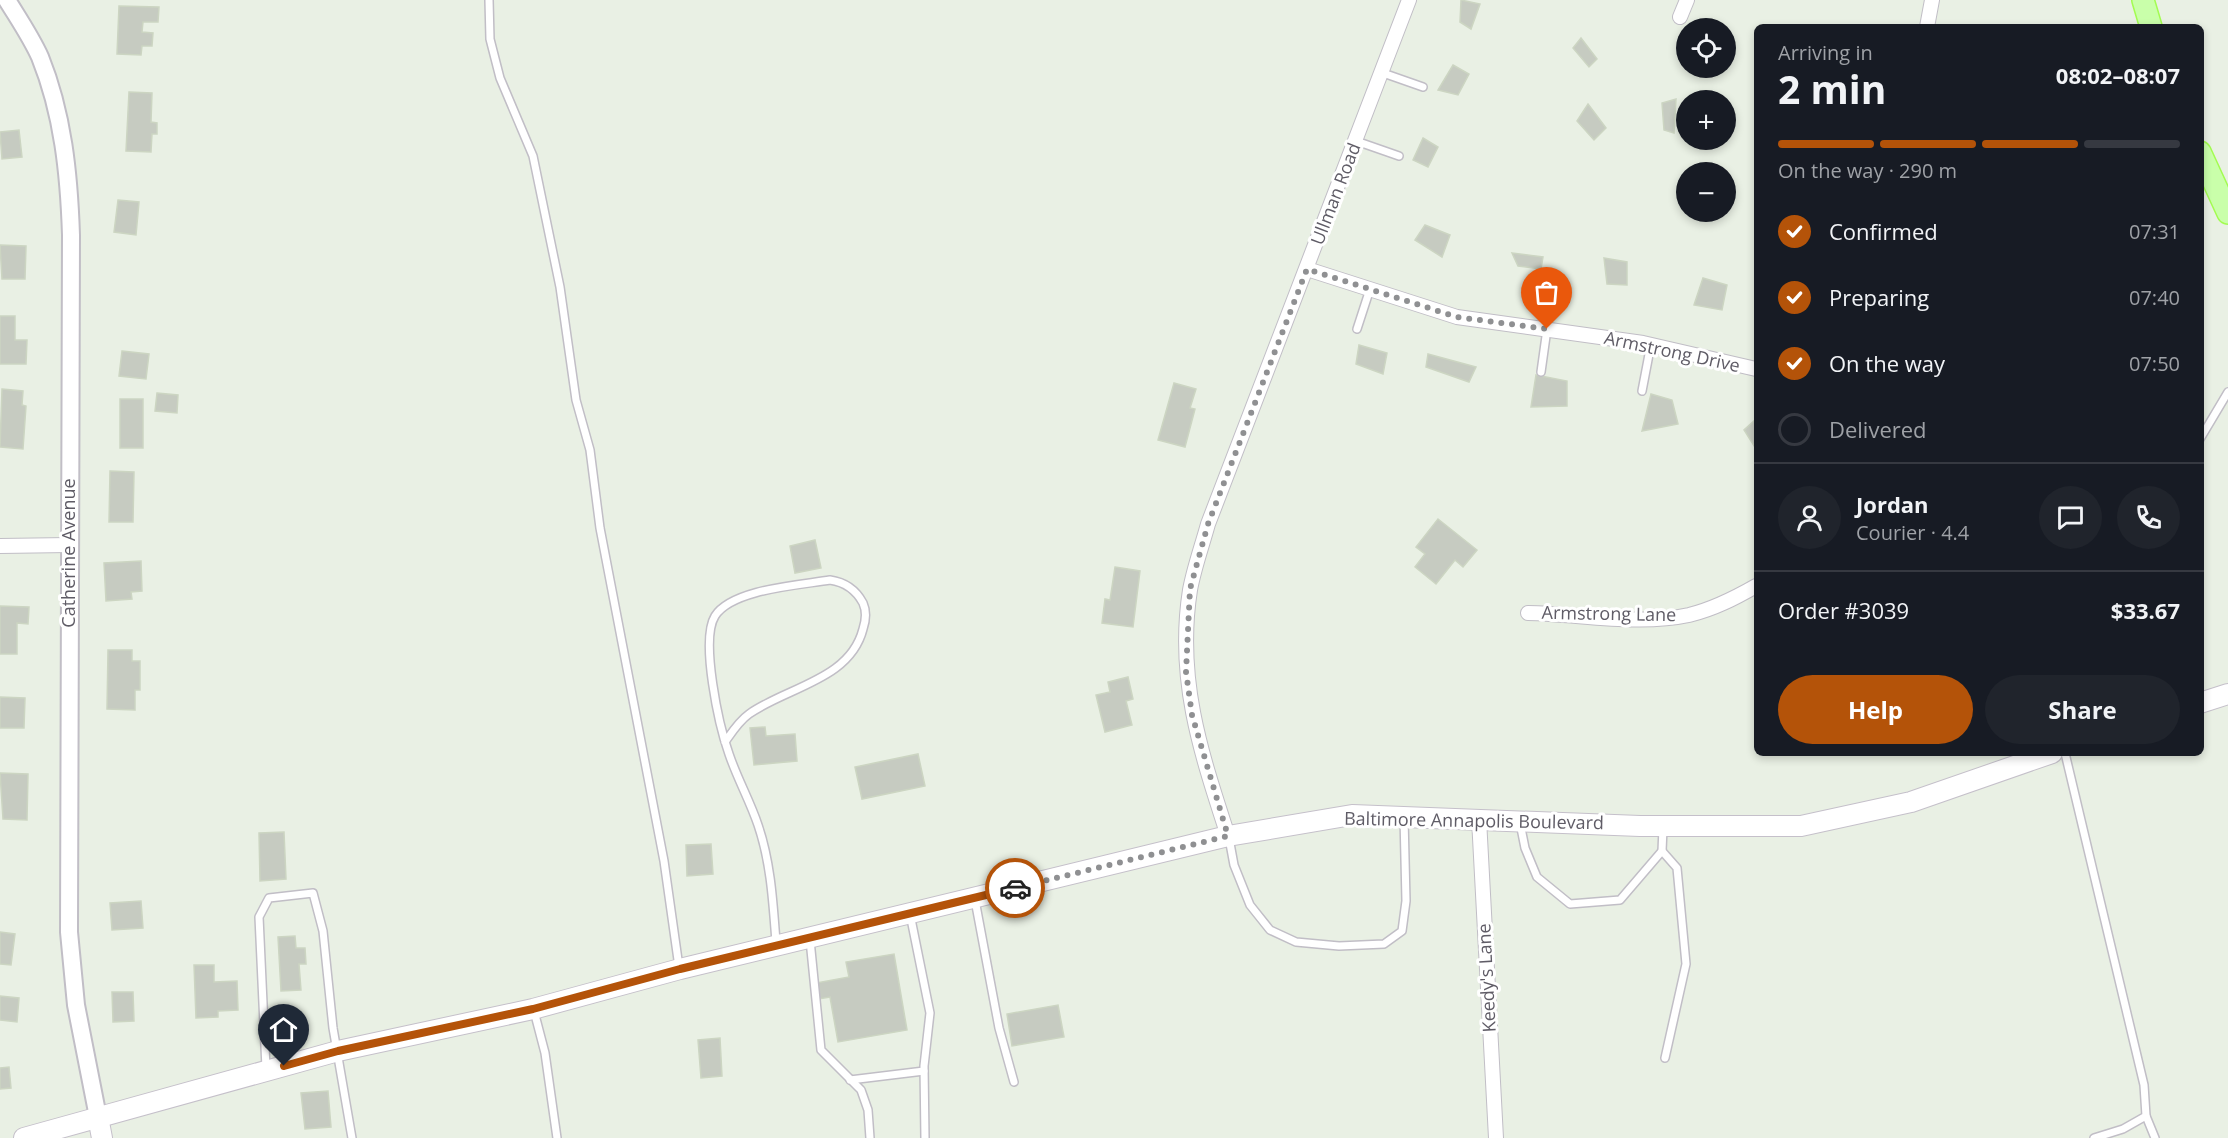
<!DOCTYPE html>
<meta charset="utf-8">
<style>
body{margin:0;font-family:"Open Sans",sans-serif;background:#20242c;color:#f1f3f6;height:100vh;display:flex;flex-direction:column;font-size:22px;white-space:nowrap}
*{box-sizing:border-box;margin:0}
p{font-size:20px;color:#9ea1a6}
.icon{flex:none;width:33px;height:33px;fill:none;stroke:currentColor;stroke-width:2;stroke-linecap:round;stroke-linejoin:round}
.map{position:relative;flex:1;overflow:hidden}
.sheet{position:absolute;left:1754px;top:24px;width:450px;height:732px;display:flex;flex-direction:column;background:#171b24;border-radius:9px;box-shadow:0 3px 9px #0003}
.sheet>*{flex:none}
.buttons{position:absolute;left:1676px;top:18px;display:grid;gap:12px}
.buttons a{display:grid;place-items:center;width:60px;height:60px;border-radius:50%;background:#171b24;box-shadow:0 3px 9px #0003;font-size:30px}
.pin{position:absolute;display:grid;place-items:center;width:51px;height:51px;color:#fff;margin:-62px -26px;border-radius:50% 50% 50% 0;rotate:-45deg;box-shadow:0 0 6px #0007}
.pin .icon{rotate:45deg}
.courier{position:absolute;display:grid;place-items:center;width:60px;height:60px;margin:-30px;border:4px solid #b45309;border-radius:50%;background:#fff;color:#222;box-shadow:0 2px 8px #0007}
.headline em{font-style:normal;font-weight:700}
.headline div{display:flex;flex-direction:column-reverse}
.headline{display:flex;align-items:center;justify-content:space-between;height:102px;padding:0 24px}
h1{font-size:39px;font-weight:700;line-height:45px}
.bar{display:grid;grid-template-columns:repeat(4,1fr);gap:9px 6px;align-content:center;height:72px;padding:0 24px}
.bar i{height:8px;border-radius:4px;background:#363941}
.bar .on{background:#b45309}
.bar p{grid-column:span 4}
.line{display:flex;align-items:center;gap:15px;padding:0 24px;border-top:2px solid #363941}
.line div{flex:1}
.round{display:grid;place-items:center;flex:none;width:63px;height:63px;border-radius:32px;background:#20242c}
ol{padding:0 24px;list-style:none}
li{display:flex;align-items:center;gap:18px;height:66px}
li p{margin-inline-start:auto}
li .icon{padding:6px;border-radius:50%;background:#b45309;color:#fff;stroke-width:4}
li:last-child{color:#9ea1a6}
li i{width:33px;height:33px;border:3px solid #363941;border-radius:50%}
.cta{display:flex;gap:12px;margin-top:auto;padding:12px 24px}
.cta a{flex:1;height:69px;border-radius:36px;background:#b45309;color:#fff;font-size:24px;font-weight:700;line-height:69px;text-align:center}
.cta a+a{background:#20242c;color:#f1f3f6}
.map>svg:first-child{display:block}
</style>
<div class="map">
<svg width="2228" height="1138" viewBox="0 0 2228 1138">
<rect width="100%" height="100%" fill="#e9f0e4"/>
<g fill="#c6cbc1" stroke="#ccd5c2" stroke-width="1.5">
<polygon points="1461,0 1480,4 1471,29 1460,22"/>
<polygon points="119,6 159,7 158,22 143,22 142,32 153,33 152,46 142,46 141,55 117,54"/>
<polygon points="1581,38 1597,59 1589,67 1573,48"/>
<polygon points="1453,65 1469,74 1458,95 1438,90"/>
<polygon points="129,92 152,93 151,122 157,123 157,134 152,134 151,152 126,151"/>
<polygon points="1676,99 1674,133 1664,130 1662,103"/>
<polygon points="1588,104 1606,128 1594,140 1577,121"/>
<polygon points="19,130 22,157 2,159 0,132"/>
<polygon points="1423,138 1438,147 1428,167 1413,160"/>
<polygon points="118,200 139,202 136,235 114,232"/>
<polygon points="1425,225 1450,235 1442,257 1415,240"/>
<polygon points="0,245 26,246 25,279 2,279"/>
<polygon points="1512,253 1543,257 1541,269 1518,266"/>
<polygon points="1604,258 1627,262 1627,285 1607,284"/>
<polygon points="1703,278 1727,285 1722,310 1694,305"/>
<polygon points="0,316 15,316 15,340 27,340 26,364 0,364"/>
<polygon points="1359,345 1387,353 1383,374 1356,364"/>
<polygon points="122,351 149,354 146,379 119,376"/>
<polygon points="1428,354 1476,367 1469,382 1426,367"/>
<polygon points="1536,375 1567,381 1567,406 1531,407"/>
<polygon points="1174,383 1196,389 1190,408 1195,409 1185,447 1158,440"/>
<polygon points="2,389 23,391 22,405 26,406 23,449 0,447"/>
<polygon points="157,393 178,395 177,413 155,411"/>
<polygon points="1651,394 1672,400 1678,424 1642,431"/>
<rect x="120" y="399" width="23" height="49"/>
<polygon points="1754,421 1756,424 1756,449 1744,430"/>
<polygon points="110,471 134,472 133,522 109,522"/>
<polygon points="1438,519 1477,550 1463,567 1455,560 1436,584 1415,567 1425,554 1416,547"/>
<polygon points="815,540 821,568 795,573 790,546"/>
<polygon points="141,561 142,591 131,592 132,599 106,601 104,563"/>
<polygon points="1115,567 1140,571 1133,627 1102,623 1105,599 1110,600"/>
<polygon points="0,606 29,607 28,624 17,623 17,654 0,654"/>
<polygon points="108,650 132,650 132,661 140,661 140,690 135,690 135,710 107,709"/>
<polygon points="1128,677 1133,699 1126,701 1132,725 1105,732 1096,695 1110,692 1108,682"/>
<polygon points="0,697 25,698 24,728 0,728"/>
<polygon points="765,727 766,736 795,734 797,761 754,765 750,728"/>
<polygon points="918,754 925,786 862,799 855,767"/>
<polygon points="0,773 28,774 27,820 3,819"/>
<polygon points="284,832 286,879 260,881 259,833"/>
<polygon points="711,844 713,874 687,876 686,845"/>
<polygon points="141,901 143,928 112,930 110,903"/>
<polygon points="0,932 15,934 11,965 0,964"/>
<polygon points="295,936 296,948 305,948 306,964 299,964 301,990 281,991 278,937"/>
<polygon points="894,954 907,1030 838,1042 830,997 819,999 816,983 849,977 846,962"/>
<polygon points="194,965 214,965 214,982 237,981 238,1010 218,1011 218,1017 196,1018"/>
<polygon points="112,992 133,992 134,1021 113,1022"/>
<polygon points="0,996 19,998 17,1022 0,1020"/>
<polygon points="1058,1005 1064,1037 1012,1046 1007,1014"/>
<polygon points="720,1038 722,1076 701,1078 698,1040"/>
<polygon points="9,1067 11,1088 0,1089 0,1068"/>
<polygon points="328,1091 331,1127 305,1129 301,1093"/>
</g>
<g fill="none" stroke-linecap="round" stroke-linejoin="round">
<g stroke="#c1bec6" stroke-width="10">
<g id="service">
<polyline points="489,0 490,39 500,78 533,156 560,287 576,400 590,450 600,528 664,861 679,967"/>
<polyline points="1383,73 1423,87"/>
<polyline points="1356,141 1399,156"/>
<polyline points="1357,329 1370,289"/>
<polyline points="1541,372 1547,329"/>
<polyline points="1642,391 1651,344"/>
<polyline points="2200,439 2228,392"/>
<path d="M725 742C732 732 739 721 749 714 787 687 850 680 863 629 866 620 867 612 863 603 856 590 844 582 830 580 801 585 732 589 715 616 700 640 719 726 729 754 737 778 750 801 758 825 771 863 773 903 776 942"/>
<polyline points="2065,753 2144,1085 2146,1116 2123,1129 2094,1138"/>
<polyline points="1520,823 1525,848 1537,877 1570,904 1620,900 1662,851 1663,828"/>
<polyline points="1229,838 1234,865 1250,905 1270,930 1296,942 1339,946 1384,944 1402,931 1406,901 1404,817"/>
<polyline points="1662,851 1677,868 1686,964 1665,1058"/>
<polyline points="975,900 999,1028 1014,1082"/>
<polyline points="910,914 930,1013 924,1066 925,1138"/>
<polyline points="810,940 821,1050 861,1090 868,1110 870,1138"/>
<polyline points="534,1011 545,1053 557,1138"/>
<polyline points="266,1068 259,917 269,898 313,893 323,931 333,1028 352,1138"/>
<polyline points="850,1080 924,1071"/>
<polyline points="2146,1116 2155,1138"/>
</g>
</g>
<g stroke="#c1bec6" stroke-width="16">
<g id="minor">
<polyline points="1680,17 1687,0"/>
<polyline points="1927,27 1932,0"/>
<polyline points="1307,269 1457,317 1643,343 1756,369"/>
<polyline points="0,546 69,545"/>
<path d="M1528 613C1580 614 1638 626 1689 615 1714 609 1735 598 1756 586"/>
<polyline points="1479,819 1496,1138"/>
<path d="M1228 836C1201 753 1176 679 1190 590 1194 568 1202 546 1208 524L1409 0"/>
</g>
</g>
<g stroke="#c1bec6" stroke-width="20">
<path id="tertiary" d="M7 0C18 18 31 37 40 57 63 114 69 174 71 235L69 932 76 1005 98 1117"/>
</g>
<g stroke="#c5c0ca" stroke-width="22">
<g id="secondary">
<polyline points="2200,703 2228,694"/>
<polyline points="98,1117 102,1138"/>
<polyline points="24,1138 338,1051 533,1009 680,969 1228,836 1352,815 1640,826 1801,826 1911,802 2052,753"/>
</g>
</g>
<g stroke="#a3fc51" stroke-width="24">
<g id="primary">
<polyline points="2143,0 2151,27"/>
<polyline points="2200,152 2228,213"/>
</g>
</g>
<use href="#service" stroke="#fff" stroke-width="7"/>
<use href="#minor" stroke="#fff" stroke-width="14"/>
<use href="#tertiary" stroke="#fff" stroke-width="16"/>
<use href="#secondary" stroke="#fff" stroke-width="20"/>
<use href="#primary" stroke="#c9ffaa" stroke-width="21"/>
</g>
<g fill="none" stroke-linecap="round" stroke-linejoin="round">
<polyline stroke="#8f9092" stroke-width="6" stroke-dasharray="0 10.8" points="1015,888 1228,836 1192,715 1186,672 1190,589 1208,524 1307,269 1457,317 1547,329"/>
<polyline stroke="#b45309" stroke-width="8" points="284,1066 338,1051 533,1009 680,969 1015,888"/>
</g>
<g text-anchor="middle" stroke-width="6" stroke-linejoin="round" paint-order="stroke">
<g font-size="18" fill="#5f5c66" stroke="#fff">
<text transform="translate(1336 194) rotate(-69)" y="6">Ullman Road</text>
<text transform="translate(1672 352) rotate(12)" y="6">Armstrong Drive</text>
<text transform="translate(69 553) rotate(-90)" y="6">Catherine Avenue</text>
<text transform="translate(1609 614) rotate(1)" y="6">Armstrong Lane</text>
<text transform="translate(1474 821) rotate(1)" y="6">Baltimore Annapolis Boulevard</text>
<text transform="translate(1487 978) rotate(-93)" y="6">Keedy's Lane</text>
</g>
</g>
</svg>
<div class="buttons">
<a><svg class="icon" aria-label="locate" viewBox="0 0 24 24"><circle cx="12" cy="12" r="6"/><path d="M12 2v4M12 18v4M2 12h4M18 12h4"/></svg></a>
<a>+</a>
<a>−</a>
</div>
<div class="pin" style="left:1547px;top:329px;background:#ea580c"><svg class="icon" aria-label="bag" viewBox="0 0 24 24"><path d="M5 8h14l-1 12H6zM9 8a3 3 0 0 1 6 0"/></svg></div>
<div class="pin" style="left:284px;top:1066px;background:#1f2937"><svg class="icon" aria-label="home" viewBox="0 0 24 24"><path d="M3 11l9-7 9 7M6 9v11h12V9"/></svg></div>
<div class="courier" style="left:1015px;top:888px"><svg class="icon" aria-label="car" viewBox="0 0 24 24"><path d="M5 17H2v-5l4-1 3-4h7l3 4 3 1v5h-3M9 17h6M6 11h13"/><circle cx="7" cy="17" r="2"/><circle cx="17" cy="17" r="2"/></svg></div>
<section class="sheet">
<div class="headline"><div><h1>2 min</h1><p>Arriving in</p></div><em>08:02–08:07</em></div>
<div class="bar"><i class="on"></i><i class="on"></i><i class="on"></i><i></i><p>On the way · 290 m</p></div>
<ol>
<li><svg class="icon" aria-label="check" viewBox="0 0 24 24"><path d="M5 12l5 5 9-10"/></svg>Confirmed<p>07:31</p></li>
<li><svg class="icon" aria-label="check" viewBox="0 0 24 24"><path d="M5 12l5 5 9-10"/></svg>Preparing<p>07:40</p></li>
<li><svg class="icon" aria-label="check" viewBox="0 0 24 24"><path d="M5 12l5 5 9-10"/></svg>On the way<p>07:50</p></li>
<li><i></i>Delivered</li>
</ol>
<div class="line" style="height:108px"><a class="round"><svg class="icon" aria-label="person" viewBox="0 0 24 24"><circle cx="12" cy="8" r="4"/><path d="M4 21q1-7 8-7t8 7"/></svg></a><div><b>Jordan</b><p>Courier · 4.4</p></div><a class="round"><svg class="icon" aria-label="chat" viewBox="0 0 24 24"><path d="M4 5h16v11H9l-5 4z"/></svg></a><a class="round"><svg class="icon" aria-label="phone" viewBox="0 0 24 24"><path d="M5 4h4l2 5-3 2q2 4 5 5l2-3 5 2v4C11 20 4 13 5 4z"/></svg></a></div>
<div class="line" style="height:78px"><div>Order #3039</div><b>$33.67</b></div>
<div class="cta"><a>Help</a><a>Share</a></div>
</section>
</div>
